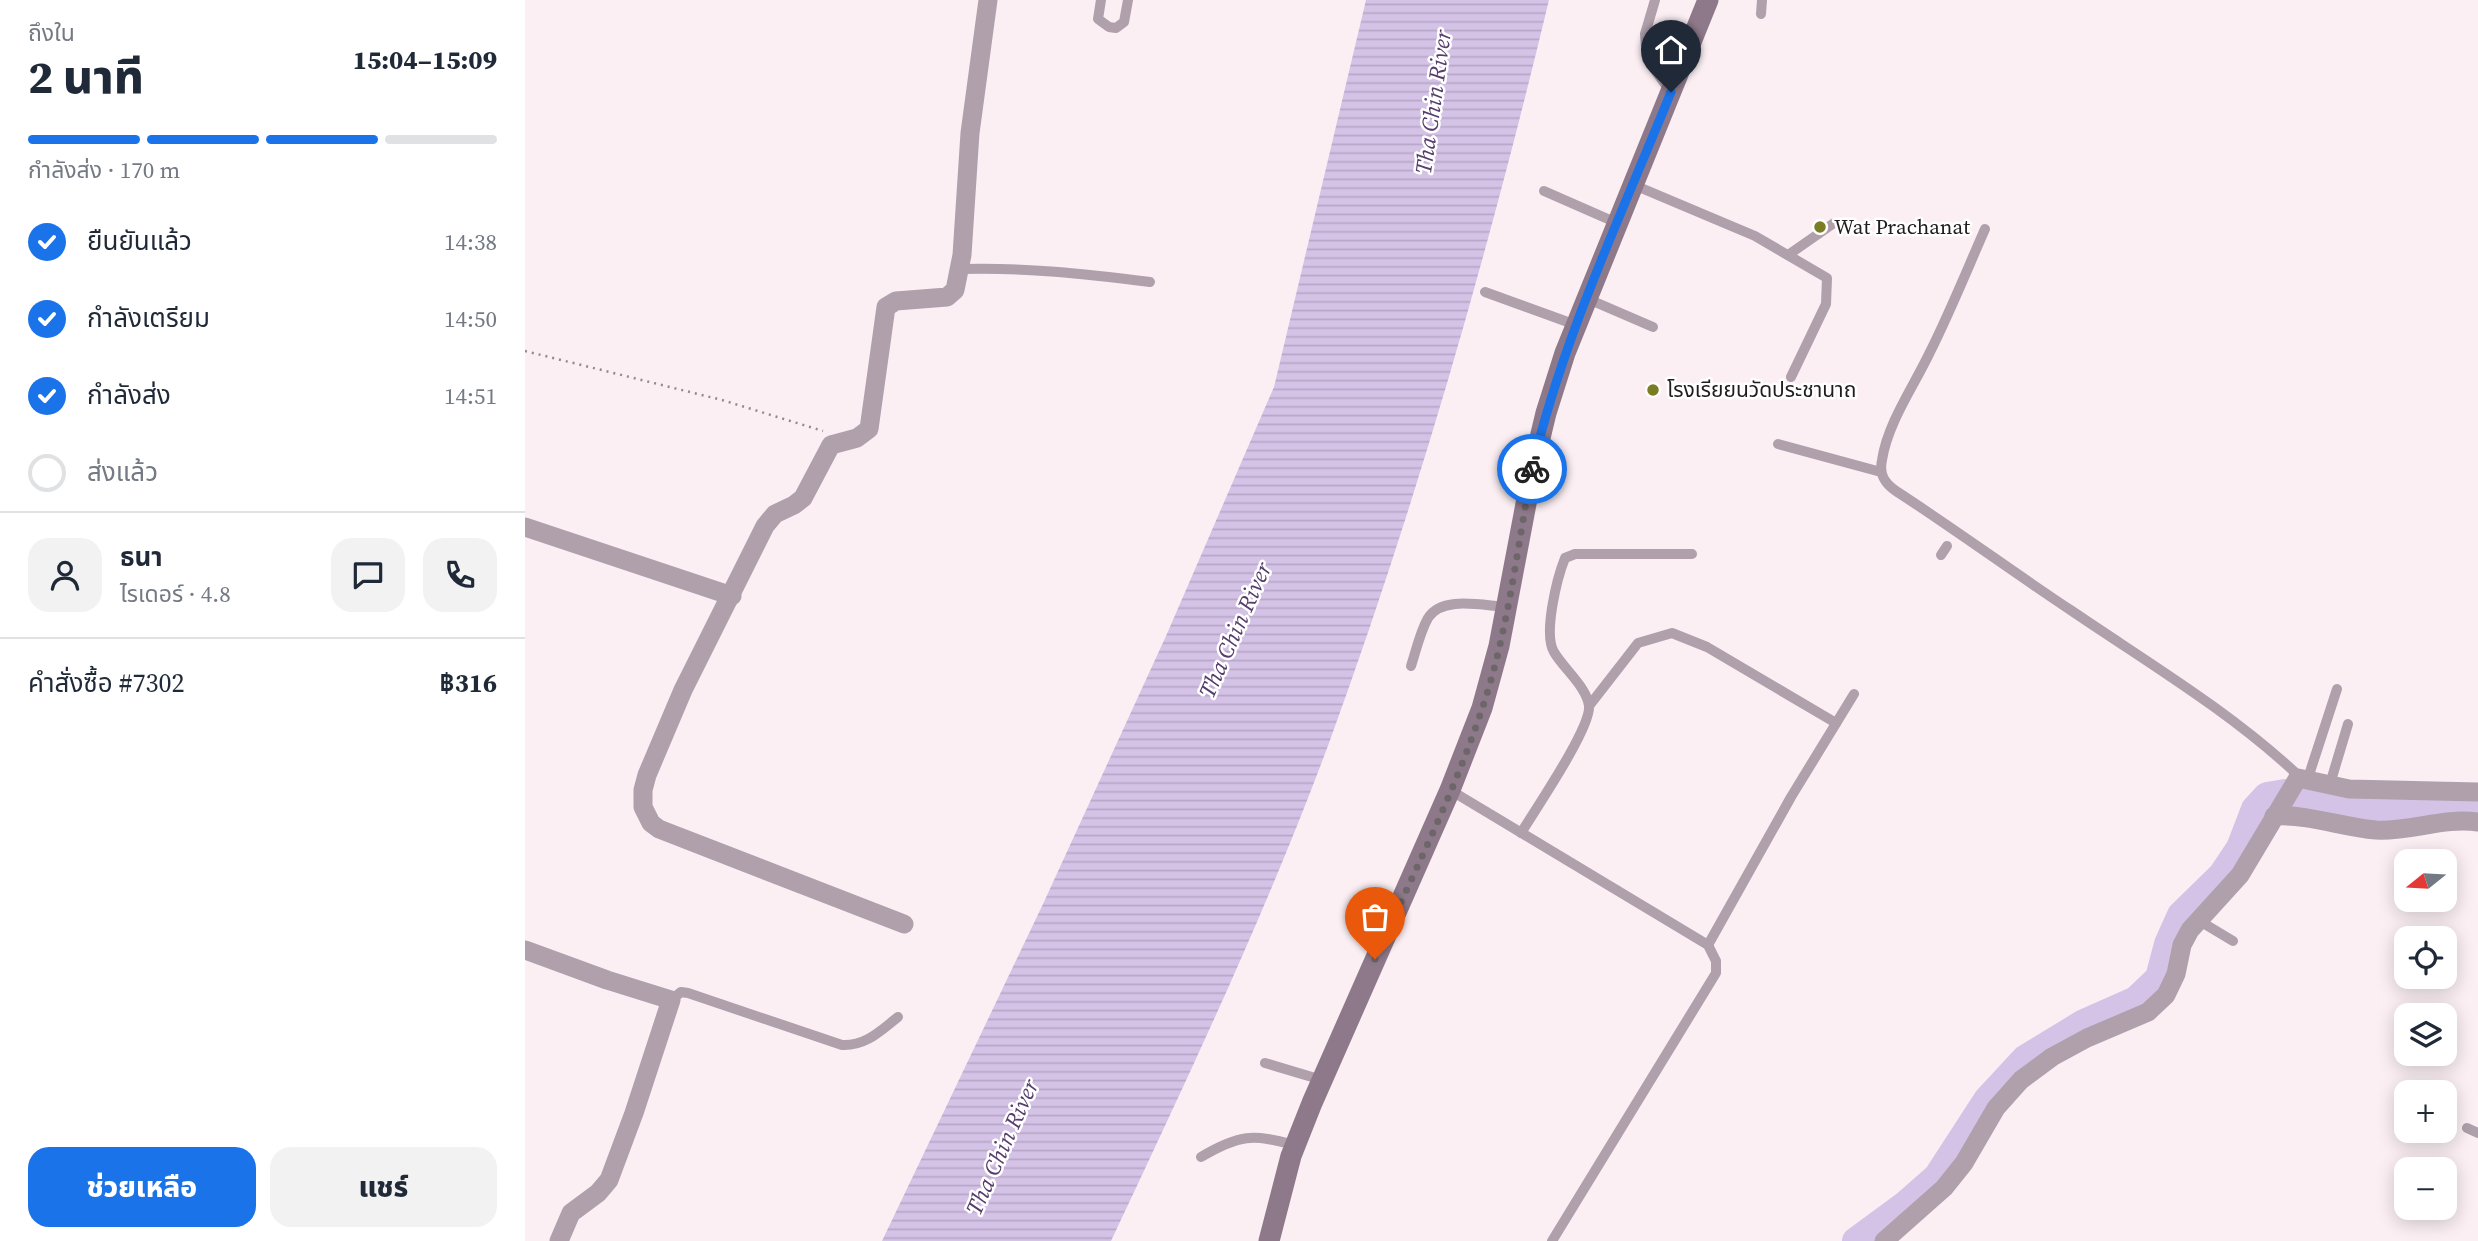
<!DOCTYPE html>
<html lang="th">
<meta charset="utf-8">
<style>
body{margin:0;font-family:"Source Serif 4","Noto Sans Thai",serif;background:#f2f2f3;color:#1f2937;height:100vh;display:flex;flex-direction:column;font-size:26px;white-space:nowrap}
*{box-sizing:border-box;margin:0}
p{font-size:23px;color:#747a83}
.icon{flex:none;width:38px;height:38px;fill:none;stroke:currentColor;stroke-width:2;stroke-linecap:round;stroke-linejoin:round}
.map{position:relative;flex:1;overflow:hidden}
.panel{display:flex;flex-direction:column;background:#fff;width:525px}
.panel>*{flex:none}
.needle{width:46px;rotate:252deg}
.fabs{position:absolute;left:1869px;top:849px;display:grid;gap:14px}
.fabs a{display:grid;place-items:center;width:63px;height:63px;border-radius:14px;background:#fff;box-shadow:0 4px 18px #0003;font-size:35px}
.pin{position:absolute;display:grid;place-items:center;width:60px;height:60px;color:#fff;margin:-72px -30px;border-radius:50% 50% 50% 0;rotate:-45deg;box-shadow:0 0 7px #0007}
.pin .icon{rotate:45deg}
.courier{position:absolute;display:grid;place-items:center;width:70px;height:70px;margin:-35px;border:5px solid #1a73e8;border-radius:50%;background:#fff;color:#222;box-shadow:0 2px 9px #0007}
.headline em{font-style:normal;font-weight:800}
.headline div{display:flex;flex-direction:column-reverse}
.headline{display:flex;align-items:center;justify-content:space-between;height:119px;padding:0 28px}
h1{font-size:46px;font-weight:800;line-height:52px}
.bar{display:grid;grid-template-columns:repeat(4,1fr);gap:10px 7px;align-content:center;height:84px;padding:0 28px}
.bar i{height:9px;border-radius:5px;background:#e0e1e3}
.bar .selected{background:#1a73e8}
.bar p{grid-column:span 4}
.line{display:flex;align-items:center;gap:18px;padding:0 28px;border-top:2px solid #e0e1e3}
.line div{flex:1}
.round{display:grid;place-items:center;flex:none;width:74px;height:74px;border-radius:21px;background:#f2f2f3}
ol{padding:0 28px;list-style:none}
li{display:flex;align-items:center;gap:21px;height:77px}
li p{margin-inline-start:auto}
li .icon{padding:7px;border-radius:50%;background:#1a73e8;color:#fff;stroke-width:4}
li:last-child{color:#747a83}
li i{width:38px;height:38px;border:4px solid #e0e1e3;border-radius:50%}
.primary-button{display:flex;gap:14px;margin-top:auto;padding:14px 28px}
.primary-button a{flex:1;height:80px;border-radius:21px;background:#1a73e8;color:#fff;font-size:28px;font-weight:800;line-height:80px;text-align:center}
.primary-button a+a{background:#f2f2f3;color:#1f2937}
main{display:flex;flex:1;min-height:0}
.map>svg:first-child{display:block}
</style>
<main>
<section class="panel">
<div class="headline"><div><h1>2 นาที</h1><p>ถึงใน</p></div><em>15:04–15:09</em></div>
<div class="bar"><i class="selected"></i><i class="selected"></i><i class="selected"></i><i></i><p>กำลังส่ง · 170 m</p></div>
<ol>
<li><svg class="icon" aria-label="check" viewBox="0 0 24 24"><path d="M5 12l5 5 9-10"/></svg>ยืนยันแล้ว<p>14:38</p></li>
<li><svg class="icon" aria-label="check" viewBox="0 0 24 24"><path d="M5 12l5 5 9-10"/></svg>กำลังเตรียม<p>14:50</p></li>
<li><svg class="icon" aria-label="check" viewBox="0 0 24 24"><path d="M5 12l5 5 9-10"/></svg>กำลังส่ง<p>14:51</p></li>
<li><i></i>ส่งแล้ว</li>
</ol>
<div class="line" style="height:126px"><a class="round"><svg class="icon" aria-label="person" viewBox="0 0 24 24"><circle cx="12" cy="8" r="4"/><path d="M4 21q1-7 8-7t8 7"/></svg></a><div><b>ธนา</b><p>ไรเดอร์ · 4.8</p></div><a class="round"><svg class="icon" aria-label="chat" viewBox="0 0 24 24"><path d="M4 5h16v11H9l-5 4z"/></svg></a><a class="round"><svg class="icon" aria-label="phone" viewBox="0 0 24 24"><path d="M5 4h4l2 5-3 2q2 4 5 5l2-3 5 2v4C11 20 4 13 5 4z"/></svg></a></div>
<div class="line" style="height:91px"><div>คำสั่งซื้อ #7302</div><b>฿316</b></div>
<div class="primary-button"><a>ช่วยเหลือ</a><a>แชร์</a></div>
</section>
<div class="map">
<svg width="1953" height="1241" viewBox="0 0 1953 1241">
<defs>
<pattern id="water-rules" width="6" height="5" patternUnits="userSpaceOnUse" patternTransform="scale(1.75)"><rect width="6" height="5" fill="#d5c3e7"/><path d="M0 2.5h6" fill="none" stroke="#b7a7c6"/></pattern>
</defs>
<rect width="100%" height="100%" fill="#fbeff3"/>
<path fill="url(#water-rules)" d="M841 0H1024C964 250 892 502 804 743 741 913 663 1077 586 1241H357L518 904 641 636 749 387Z"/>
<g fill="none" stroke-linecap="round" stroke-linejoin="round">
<polyline stroke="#d5c3e7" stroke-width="28" points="1331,1241 1380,1205 1412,1177 1462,1100 1500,1059 1559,1023 1611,1000 1634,978 1643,944 1656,915 1697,875 1715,848 1730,809 1742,796 1760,793 1840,810 1876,813 1930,808 1953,809"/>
<polyline stroke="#91898c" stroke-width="2.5" stroke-dasharray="2 5" stroke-linecap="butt" points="0,351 197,400 298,431"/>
<g stroke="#afa0ac" stroke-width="10">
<polyline points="576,0 573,19 584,27 591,28 599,22 603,0"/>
<polyline points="1130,0 1120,34 1122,59 1146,92"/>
<polyline points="1236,14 1237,0"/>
<polyline points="1109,185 1230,236 1302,278 1301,304 1266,377"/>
<polyline points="1019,191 1092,223"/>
<path d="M1460 229C1442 270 1425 312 1405 352 1389 386 1363 422 1357 460 1354 474 1359 483 1371 491 1431 530 1488 572 1547 611 1625 664 1706 712 1775 777"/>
<polyline points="1263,255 1309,223"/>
<path d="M435 269C499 267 561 274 625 282"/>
<polyline points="960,292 1051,325"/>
<polyline points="1063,299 1128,327"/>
<polyline points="1253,444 1356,472"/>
<polyline points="1416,555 1422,546"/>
<path d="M886 666C891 651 895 632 903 618 917 595 959 606 982 607"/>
<polyline points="1064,706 1113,643 1147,633 1182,647 1311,723"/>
<polyline points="1783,778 1812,689"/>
<polyline points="1805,784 1823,724"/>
<polyline points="925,790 1183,945 1191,961 1191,973 1027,1241"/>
<path d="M996 833C1010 810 1066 728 1064 706 1062 687 1038 668 1029 652 1018 634 1032 578 1040 558L1050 554H1167"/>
<polyline points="1673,920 1708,941"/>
<polyline points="1183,945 1266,797 1329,694"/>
<path d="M146 1000 156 992 163 993 317 1045C341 1046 355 1031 373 1017"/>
<polyline points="740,1063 797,1080"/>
<polyline points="1942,1128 1953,1133"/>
<path d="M676 1157C715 1134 727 1134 770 1145"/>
</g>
<g stroke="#afa0ac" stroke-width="19">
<polyline points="0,527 207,596"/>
<path d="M1749 816C1784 814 1816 827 1851 830 1885 832 1919 817 1953 822"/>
<polyline points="379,924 134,829 126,823 118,807 118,790 122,775 158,690 240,526 250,514 269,505 278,498 306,445 332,438 344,429 361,307 371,301 422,297 430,290 437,255 445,133 463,0"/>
<polyline points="0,950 82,980 146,1000 109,1113 84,1180 73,1193 46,1213 34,1241"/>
<polyline points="1359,1241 1419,1188 1439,1163 1471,1108 1496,1080 1527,1057 1562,1038 1623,1012 1641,995 1651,974 1657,945 1665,930 1715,875 1773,778 1824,789 1953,792"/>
</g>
<polyline stroke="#8e798a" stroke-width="21" points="744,1241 766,1156 787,1103 925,790 957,708 974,646 1008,467 1021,413 1040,353 1183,0"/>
</g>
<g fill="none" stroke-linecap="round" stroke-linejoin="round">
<path stroke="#6d6669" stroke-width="7" stroke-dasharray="0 12.6" d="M850 959C887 876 929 794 957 709 983 632 992 549 1007 469"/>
<path stroke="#1a73e8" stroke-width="9" d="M1007 469C1037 339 1096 216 1146 92"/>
</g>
<g fill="#7b7d25" stroke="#fff" stroke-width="2.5">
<circle cx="1295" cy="227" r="7"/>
<circle cx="1128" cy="390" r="7"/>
</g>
<g text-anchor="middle" stroke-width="5" stroke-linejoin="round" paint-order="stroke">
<g font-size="21" fill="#211c1e" stroke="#fff" text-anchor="start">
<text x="1309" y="234">Wat Prachanat</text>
<text x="1142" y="397">โรงเรียยนวัดประชานาถ</text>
</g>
<g font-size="23" font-style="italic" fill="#563d6c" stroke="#fff">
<text transform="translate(908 102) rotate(-82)" y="8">Tha Chin River</text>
<text transform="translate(710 630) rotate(-66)" y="8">Tha Chin River</text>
<text transform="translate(477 1147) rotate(-66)" y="8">Tha Chin River</text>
</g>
</g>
</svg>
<div class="fabs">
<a><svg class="needle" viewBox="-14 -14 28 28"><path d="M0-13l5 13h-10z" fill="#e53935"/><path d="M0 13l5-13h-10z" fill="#747a83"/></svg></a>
<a><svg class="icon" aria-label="locate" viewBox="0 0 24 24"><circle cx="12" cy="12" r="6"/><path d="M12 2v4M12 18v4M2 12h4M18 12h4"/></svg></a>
<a><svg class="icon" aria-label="layers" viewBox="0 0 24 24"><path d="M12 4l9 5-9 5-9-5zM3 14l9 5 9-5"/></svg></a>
<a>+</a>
<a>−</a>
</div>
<div class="pin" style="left:850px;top:959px;background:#ea580c"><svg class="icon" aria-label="bag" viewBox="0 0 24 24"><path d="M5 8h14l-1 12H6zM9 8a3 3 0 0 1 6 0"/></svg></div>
<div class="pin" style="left:1146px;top:92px;background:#1f2937"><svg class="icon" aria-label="home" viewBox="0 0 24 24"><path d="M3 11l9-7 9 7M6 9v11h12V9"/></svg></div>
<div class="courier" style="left:1007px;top:469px"><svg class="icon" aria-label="bike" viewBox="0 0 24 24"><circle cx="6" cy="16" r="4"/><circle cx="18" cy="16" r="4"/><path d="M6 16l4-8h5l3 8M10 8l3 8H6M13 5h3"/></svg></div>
</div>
</main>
